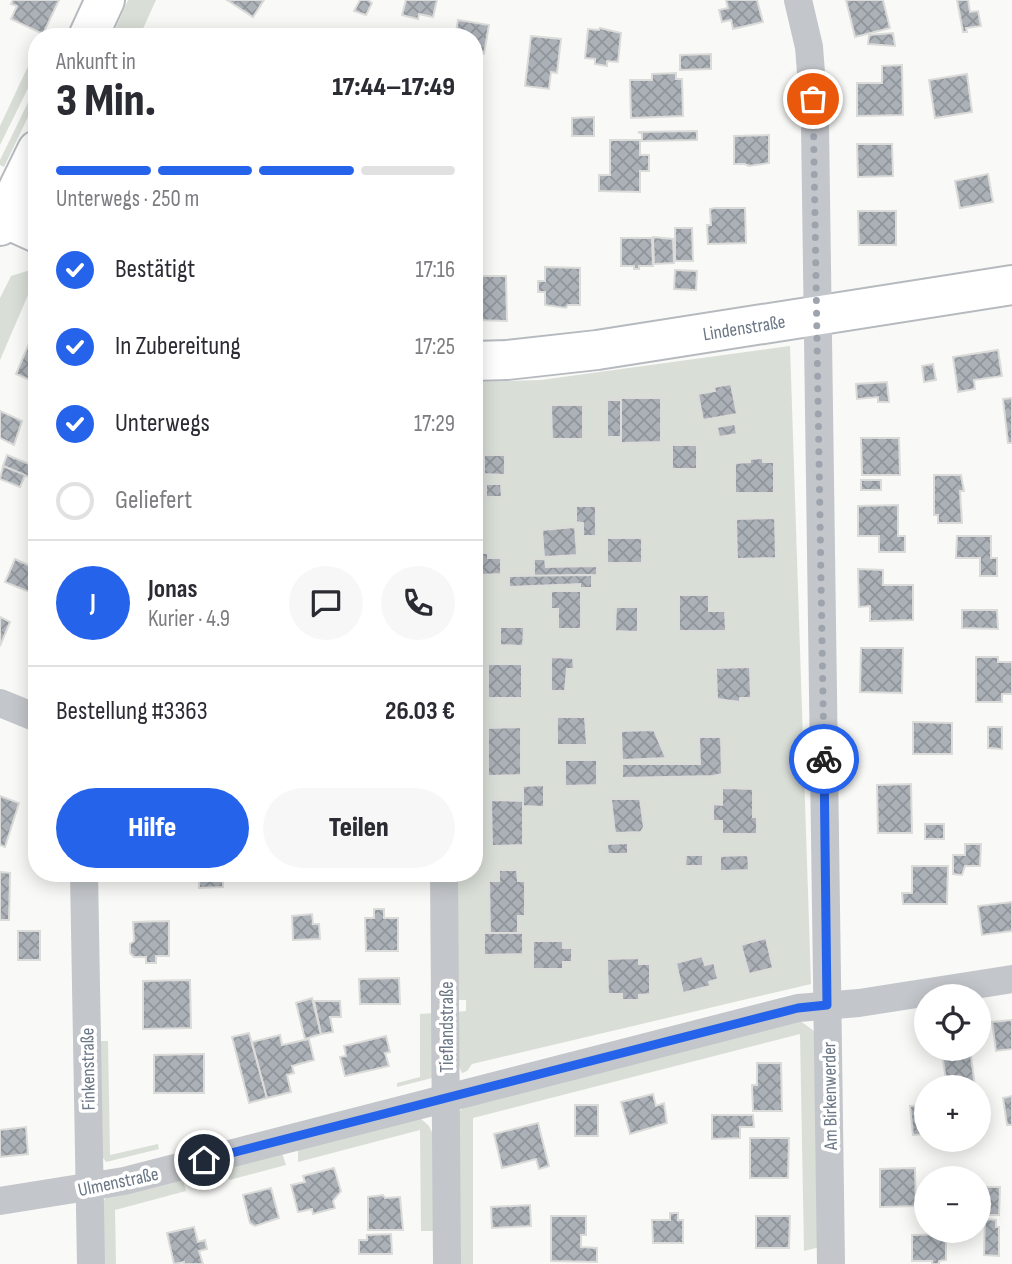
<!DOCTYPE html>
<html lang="de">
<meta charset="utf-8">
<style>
body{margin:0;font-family:"Sofia Sans Condensed",sans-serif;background:#f7f7f7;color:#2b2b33;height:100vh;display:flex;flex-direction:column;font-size:26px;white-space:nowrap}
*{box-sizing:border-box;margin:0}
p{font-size:23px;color:#7c7c81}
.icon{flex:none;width:38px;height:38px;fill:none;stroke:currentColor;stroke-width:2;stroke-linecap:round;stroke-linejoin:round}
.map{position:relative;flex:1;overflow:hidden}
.drawer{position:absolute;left:28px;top:28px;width:455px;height:854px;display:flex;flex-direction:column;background:#fff;border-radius:28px;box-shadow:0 4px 18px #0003}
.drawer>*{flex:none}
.controls{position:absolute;left:914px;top:984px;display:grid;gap:14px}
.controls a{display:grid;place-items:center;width:77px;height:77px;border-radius:50%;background:#fff;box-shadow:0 4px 18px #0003;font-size:35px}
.pin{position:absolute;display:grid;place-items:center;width:60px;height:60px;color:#fff;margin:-30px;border:4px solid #fff;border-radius:50%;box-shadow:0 2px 7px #0007}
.courier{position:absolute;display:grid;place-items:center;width:70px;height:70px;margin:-35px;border:5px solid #2563eb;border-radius:50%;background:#fff;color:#222;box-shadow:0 2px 9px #0007}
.overview em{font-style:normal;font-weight:800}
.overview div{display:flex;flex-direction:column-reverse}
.overview{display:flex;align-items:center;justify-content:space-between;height:119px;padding:0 28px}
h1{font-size:46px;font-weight:800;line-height:52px}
.bar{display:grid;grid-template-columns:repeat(4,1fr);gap:10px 7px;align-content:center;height:84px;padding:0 28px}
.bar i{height:9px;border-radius:5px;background:#e1e1e2}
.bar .on{background:#2563eb}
.bar p{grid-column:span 4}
.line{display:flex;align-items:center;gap:18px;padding:0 28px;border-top:2px solid #e1e1e2}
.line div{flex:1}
.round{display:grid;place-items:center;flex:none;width:74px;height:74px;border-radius:37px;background:#f7f7f7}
ol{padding:0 28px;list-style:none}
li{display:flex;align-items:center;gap:21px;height:77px}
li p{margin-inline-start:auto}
li .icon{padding:7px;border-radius:50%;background:#2563eb;color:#fff;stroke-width:4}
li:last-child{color:#7c7c81}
li i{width:38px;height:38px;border:4px solid #e1e1e2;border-radius:50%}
.cta{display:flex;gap:14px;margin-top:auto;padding:14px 28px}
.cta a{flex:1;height:80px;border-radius:42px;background:#2563eb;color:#fff;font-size:28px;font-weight:800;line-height:80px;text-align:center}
.cta a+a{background:#f7f7f7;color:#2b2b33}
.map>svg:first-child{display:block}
</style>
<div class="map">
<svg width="1012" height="1264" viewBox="0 0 1012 1264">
<defs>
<pattern id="building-cross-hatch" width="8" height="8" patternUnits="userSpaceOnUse" patternTransform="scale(1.75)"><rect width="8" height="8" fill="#abb1b7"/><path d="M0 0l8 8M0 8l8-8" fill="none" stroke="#8f959a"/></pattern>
</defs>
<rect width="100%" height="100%" fill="#f9f9f7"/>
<g fill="#d9ded7">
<polygon points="128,0 156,0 141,33 147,37 112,37"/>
<polygon points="30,62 37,67 37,70 0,145 0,126"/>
<polygon points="37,84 37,98 4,167 0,165 0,160"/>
<polygon points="37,268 37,274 0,360 0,298 11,276"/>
<polygon points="790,346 811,984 472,1064 467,1071 462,1073 458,1064 456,1012 466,1011 466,1000 456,1000 456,873 474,873 474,382 541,380"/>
<polygon points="434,1013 432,1078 397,1087 397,1083 420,1077 420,1014"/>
<polygon points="799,1020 814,1031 820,1247 804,1251 800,1034 473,1118 473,1264 456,1264 457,1113 468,1104"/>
<polygon points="100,1041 108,1041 110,1155 158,1144 159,1149 106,1162 102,1156"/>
<polygon points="420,1118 429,1126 436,1141 435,1231 421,1231 420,1130 298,1162 298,1149"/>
<polygon points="282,1153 286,1165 229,1180 227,1167"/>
<polygon points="183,1179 186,1191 115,1210 116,1264 99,1264 103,1202 106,1197"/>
</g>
<g fill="url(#building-cross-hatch)" stroke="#dbdbd9" stroke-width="2">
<polygon points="13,0 59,0 43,34 11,19 17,6 11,4"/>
<polygon points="227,0 264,0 253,17"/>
<polygon points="360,0 368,0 372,3 366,15 354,11"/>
<polygon points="406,0 437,0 433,17 419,14 418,19 402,15"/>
<polygon points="726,0 757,0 763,22 733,29 731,20 722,22 719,10 728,8"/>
<polygon points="846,0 883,0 890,28 855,37"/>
<polygon points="957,0 968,0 970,12 978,11 981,26 966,28 967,32 963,32"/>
<polygon points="458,20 489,25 484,54 474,53 474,37 455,37"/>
<polygon points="600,28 621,33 618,62 607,61 607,66 595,64 595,59 585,58 588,29 599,30"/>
<polygon points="893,33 895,46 868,44 869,35"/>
<polygon points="531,36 561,39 557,73 551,72 549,89 525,86"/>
<polygon points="711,54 711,69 680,70 680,55"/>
<polygon points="902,65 903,115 857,116 857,83 882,83 882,66"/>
<polygon points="676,73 676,79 682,79 683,116 631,118 630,80 652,80 652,74"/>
<polygon points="967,74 972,112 935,118 929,80"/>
<polygon points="594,117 594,136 572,136 572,118"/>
<polygon points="697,131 697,140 642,141 642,134 638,132"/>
<polygon points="769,135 769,163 749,166 745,164 734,164 734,136"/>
<polygon points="610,140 640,140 640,155 649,155 649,171 640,171 640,192 599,191 599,175 610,175"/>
<polygon points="857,144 892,144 893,176 858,177"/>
<polygon points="988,174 993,202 960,208 955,181"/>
<polygon points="715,208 745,208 746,243 708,244 707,225 711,225 710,209"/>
<polygon points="858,211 896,211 896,245 859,245"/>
<polygon points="675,228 692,228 693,261 675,261"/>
<polygon points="653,237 673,239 674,263 654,264"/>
<polygon points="621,238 652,238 653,266 639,266 639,269 634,269 634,266 621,266"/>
<polygon points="545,267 580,268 580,305 568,305 566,308 545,305 545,292 538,292 538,281 545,281"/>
<polygon points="675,270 697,271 696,290 674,289"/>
<polygon points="474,276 506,276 507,321 474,320"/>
<polygon points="37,325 37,383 16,374"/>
<polygon points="998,350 1002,376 974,380 975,389 958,392 953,357"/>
<polygon points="933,364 936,380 924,382 922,366"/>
<polygon points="887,382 889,402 878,402 878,397 857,399 856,384"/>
<polygon points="731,384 737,414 703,420 698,394 715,391 714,387"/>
<polygon points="621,398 661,398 661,442 621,443"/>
<polygon points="1012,398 1012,443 1008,443 1003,399"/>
<rect x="607" y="400" width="14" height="37"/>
<polygon points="551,405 583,405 583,439 552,439"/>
<polygon points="0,411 22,421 14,445 0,438"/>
<polygon points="735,424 737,434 719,437 717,427"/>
<polygon points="861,438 899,438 900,475 862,475"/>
<rect x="672" y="445" width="25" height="24"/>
<polygon points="7,455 34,466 29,477 3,466"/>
<polygon points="484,455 505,455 505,475 484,474"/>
<polygon points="763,458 763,462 774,462 774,493 735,493 735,463 750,462 750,459"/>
<polygon points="3,466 25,475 20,487 0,479"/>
<polygon points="934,475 961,475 964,491 960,491 962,523 938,523 938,515 934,515"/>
<rect x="861" y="480" width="20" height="10"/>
<polygon points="486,484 501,484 502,497 486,497"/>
<polygon points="898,505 898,536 905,536 905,552 879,552 879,536 858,536 858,506"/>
<polygon points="576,506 596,506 596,536 583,536 583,523 576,522"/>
<polygon points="775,518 776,558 737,559 736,519"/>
<polygon points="575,527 577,555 544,557 542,530"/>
<polygon points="957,536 991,536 991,558 997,558 997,576 980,576 980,558 956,558"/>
<rect x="607" y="538" width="35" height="25"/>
<polygon points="478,553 488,553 488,558 501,558 501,574 478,575"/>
<polygon points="15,559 37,569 37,584 32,593 5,582"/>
<polygon points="534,559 545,559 546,567 597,566 597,575 534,576"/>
<polygon points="858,569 883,570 883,585 913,585 913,620 870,621 870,606 859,607"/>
<polygon points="592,575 592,588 580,588 580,584 509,587 509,576"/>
<polygon points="551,591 581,591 581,629 558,629 558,609 551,609"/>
<polygon points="679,595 709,595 709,611 725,611 726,631 679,631"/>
<polygon points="616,607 638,607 638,632 615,631"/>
<polygon points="962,610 997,610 998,629 962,628"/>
<polygon points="0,617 10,622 0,646"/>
<polygon points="500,627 524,627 523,646 500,645"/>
<polygon points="861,648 903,648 902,693 860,692"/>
<polygon points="551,657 573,658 574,669 567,669 565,691 551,691"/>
<polygon points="976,657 998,657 998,662 1012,662 1012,694 1002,694 1002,702 976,702"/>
<rect x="488" y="664" width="34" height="34"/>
<polygon points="750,667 751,698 740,698 740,702 717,699 716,668"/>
<polygon points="557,717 585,717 587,745 557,745"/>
<polygon points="913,722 952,723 952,754 913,754"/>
<polygon points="521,727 521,775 488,776 488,728"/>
<polygon points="988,727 1002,727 1002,749 988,748"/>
<polygon points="654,730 666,758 622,760 621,731"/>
<polygon points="699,737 721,737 722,774 713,776 622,778 622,764 700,764"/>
<polygon points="565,760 597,760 597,785 565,786"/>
<polygon points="911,784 912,833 878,833 877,785"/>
<polygon points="544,785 544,807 523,806 523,786"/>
<polygon points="722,788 753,789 753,817 757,817 757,834 722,834 722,821 713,821 713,804 722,805"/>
<polygon points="0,796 19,803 5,847 0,845"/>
<polygon points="611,799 640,799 644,827 641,832 615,833"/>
<polygon points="491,800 523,801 523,845 492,846"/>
<rect x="925" y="824" width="19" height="15"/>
<polygon points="628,843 628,854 608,854 607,844"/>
<polygon points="965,844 981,844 980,866 965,866 962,875 953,874 953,855 965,855"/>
<polygon points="686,855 703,855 703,866 685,866"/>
<polygon points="748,855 749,870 720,871 720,856"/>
<polygon points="912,866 948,866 947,904 903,904 902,893 912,893"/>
<polygon points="499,870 517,870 518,881 525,881 525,916 518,916 518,933 490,933 489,881 499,881"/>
<polygon points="0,872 10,873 9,920 0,920"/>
<polygon points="172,873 223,873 223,887 199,888 199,876 172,877"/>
<polygon points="361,873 398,873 398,879 361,880"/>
<polygon points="1012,902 1012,931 982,935 978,906"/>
<polygon points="374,909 384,909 384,918 398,918 398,951 366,951 365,918 374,918"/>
<polygon points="312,914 313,924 319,924 320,939 293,940 292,916"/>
<polygon points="169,921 169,956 156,956 156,963 146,963 146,957 134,957 130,953 130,944 134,941 133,922"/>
<rect x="18" y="931" width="22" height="29"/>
<polygon points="484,933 523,933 523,954 484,955"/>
<polygon points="766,938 773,968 749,974 741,945"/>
<polygon points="533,941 563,941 563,948 572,948 572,962 563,962 563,969 533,969"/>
<polygon points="702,956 705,965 714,963 718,979 709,982 710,986 683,993 676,963"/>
<polygon points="639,958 639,964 650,964 650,994 639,995 639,1000 622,1000 622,994 608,994 607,959"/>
<polygon points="399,978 400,1004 360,1004 359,979"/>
<polygon points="190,980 191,1028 143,1029 143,981"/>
<polygon points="312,998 321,1034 305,1039 296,1003"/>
<polygon points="314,1001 340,1001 341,1017 330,1017 333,1032 321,1034"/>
<polygon points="1012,1020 1012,1049 996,1051 992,1022"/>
<polygon points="249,1033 267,1098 249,1103 232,1037"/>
<polygon points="280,1035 282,1045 309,1039 314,1060 292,1066 294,1073 287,1075 291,1092 267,1098 252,1042"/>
<polygon points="386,1036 390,1052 385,1053 389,1066 345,1076 340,1057 346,1056 344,1046"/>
<polygon points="956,1048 970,1048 975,1087 947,1087 942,1053 957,1051"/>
<polygon points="204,1054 204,1093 154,1093 154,1055"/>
<polygon points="757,1063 781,1063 782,1111 753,1111 752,1085 757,1085"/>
<polygon points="653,1094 656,1106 664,1103 667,1123 630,1134 621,1102"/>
<polygon points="1012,1096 1012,1125 1007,1125 1003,1098"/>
<rect x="575" y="1105" width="23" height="31"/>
<polygon points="926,1105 926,1134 913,1135 910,1106"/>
<polygon points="712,1115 753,1115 754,1127 740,1127 740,1138 712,1139"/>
<polygon points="538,1123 549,1166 539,1169 536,1159 502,1168 494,1134"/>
<polygon points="26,1127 28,1154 0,1157 0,1130"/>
<polygon points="750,1138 789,1138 788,1178 750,1178"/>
<polygon points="334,1168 341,1191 333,1201 335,1208 313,1214 312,1209 298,1212 291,1185 305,1182 303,1176"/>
<polygon points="915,1168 916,1206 880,1207 880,1169"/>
<polygon points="979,1187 1000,1187 999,1215 979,1215"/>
<polygon points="271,1188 279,1218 255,1226 250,1223 243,1195"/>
<polygon points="383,1195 385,1198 400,1197 403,1230 368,1230 368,1197"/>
<polygon points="530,1205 531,1226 492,1228 491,1207"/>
<polygon points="670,1213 678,1213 678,1220 683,1220 683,1243 653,1243 652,1220 670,1220"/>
<polygon points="551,1216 586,1216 586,1235 581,1235 581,1247 597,1248 597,1262 551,1261"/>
<polygon points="756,1216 790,1216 789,1248 756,1248"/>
<polygon points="985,1219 996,1220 996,1227 999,1227 999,1256 984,1255"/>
<polygon points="194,1227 198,1242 205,1240 207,1249 199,1251 203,1264 184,1264 184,1262 174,1264 167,1233"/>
<polygon points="391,1234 392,1254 359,1254 359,1240 367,1240 367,1235"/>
<polygon points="946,1234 946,1260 939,1261 939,1264 932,1264 932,1261 912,1261 912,1235"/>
</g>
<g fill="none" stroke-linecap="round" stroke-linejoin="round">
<g stroke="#b6babf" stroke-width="42">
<g id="secondary">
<polyline points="88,37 105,0"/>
<polyline points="4,218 37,233"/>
<polyline points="0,226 37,150"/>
<polyline points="474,361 507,360 597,350 1012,285"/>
</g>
</g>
<g stroke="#c3c6ca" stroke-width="28">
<polyline points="798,0 809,47 815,124 831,1264"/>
<polyline points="0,703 37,718"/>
<polyline points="84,873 91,1264"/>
<polyline points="444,873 447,1264"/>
<polyline points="0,1201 124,1181 798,1008 859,1003 1012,979"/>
</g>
<use href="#secondary" stroke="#fff" stroke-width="38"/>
</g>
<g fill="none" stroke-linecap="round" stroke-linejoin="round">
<polyline stroke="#9da4ae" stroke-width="7" stroke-dasharray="0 12.6" points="813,99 824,759"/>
<polyline stroke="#2563eb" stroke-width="9" points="204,1160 798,1008 827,1005 824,759"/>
</g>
<g text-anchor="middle" stroke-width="7" stroke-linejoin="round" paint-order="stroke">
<g font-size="19" fill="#6b7786" stroke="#fff">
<text transform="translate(744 327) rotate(-9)" y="7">Lindenstraße</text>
<text transform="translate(446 1027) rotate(-90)" y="7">Tieflandstraße</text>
<text transform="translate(87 1069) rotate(-91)" y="7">Finkenstraße</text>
<text transform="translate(829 1096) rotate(-91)" y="7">Am Birkenwerder</text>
<text transform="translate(118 1181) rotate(-12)" y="7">Ulmenstraße</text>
</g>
</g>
</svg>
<div class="controls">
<a><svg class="icon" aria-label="locate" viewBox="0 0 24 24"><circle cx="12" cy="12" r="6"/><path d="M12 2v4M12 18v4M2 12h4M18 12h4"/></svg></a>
<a>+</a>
<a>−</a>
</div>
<div class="pin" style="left:813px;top:99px;background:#ea580c"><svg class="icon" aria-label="bag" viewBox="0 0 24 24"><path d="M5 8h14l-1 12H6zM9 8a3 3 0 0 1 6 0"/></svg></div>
<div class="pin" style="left:204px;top:1160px;background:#1f2937"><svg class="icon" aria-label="home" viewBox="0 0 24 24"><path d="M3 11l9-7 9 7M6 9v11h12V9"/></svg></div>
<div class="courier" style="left:824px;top:759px"><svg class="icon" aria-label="bike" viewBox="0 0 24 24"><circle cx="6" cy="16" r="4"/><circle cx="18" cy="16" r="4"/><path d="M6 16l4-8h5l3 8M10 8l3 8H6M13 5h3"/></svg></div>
<section class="drawer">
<div class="overview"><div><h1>3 Min.</h1><p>Ankunft in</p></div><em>17:44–17:49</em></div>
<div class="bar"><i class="on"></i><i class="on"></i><i class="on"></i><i></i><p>Unterwegs · 250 m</p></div>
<ol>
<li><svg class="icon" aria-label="check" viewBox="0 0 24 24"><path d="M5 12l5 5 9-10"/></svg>Bestätigt<p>17:16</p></li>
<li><svg class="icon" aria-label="check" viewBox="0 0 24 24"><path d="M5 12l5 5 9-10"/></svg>In Zubereitung<p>17:25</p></li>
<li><svg class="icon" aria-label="check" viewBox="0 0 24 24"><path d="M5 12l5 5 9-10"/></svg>Unterwegs<p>17:29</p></li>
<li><i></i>Geliefert</li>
</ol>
<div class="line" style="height:126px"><b class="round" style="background:#2563eb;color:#fff">J</b><div><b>Jonas</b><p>Kurier · 4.9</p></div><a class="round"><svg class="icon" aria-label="chat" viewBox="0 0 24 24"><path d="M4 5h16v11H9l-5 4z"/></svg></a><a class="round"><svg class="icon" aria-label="phone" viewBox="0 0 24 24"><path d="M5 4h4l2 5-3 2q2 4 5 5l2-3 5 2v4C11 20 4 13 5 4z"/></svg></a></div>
<div class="line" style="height:91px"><div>Bestellung #3363</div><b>26.03 €</b></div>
<div class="cta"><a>Hilfe</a><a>Teilen</a></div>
</section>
</div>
